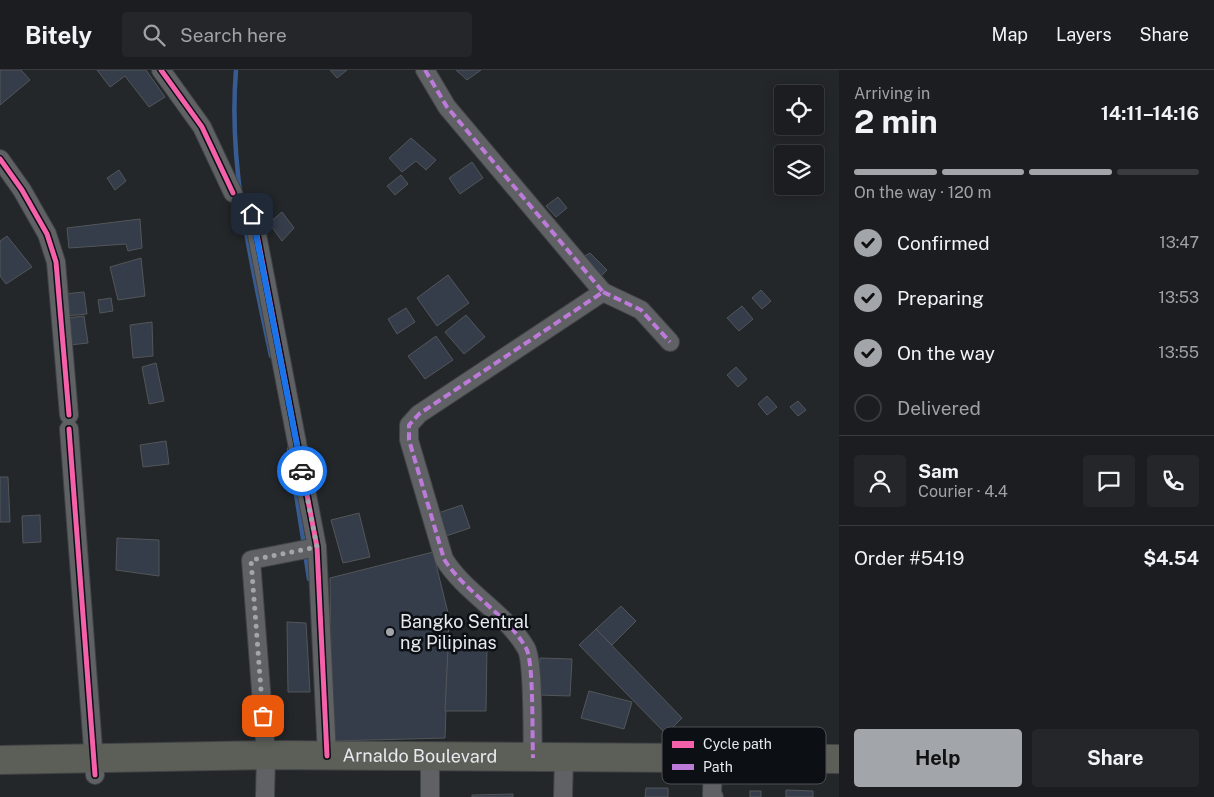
<!DOCTYPE html>
<meta charset="utf-8">
<style>
body{margin:0;font-family:"Public Sans",sans-serif;background:#242629;color:#f1f3f6;height:100vh;display:flex;flex-direction:column;font-size:19px;white-space:nowrap}
*{box-sizing:border-box;margin:0}
p{font-size:16px;color:#a0a2a5}
.icon{flex:none;width:28px;height:28px;fill:none;stroke:currentColor;stroke-width:2;stroke-linecap:round;stroke-linejoin:round}
.map{position:relative;flex:1;overflow:hidden}
.panel{display:flex;flex-direction:column;background:#1b1d20;width:375px}
.panel>*{flex:none}
.fabs{position:absolute;left:774px;top:15px;display:grid;gap:10px}
.fabs a{display:grid;place-items:center;width:50px;height:50px;border-radius:5px;background:#1b1d20;box-shadow:0 2px 12px #0003,0 0 0 1px #393b3e;font-size:25px}
.pin{position:absolute;display:grid;place-items:center;width:42px;height:42px;color:#fff;margin:-21px;border-radius:10px;box-shadow:0 2px 8px #0006}
.courier{position:absolute;display:grid;place-items:center;width:50px;height:50px;margin:-25px;border:4px solid #1a73e8;border-radius:50%;background:#fff;color:#222;box-shadow:0 1px 6px #0007}
.summary em{font-style:normal;font-weight:700}
.summary div{display:flex;flex-direction:column-reverse}
.summary{display:flex;align-items:center;justify-content:space-between;height:85px;padding:0 15px}
h1{font-size:32px;font-weight:700;line-height:38px}
.bar{display:grid;grid-template-columns:repeat(4,1fr);gap:8px 5px;align-content:center;height:60px;padding:0 15px}
.bar i{height:6px;border-radius:4px;background:#393b3e}
.bar .current{background:#a2a6aa}
.bar p{grid-column:span 4}
.line{display:flex;align-items:center;gap:12px;padding:0 15px;border-top:1px solid #393b3e}
.line div{flex:1}
.round{display:grid;place-items:center;flex:none;width:52px;height:52px;border-radius:5px;background:#242629}
ol{padding:0 15px;list-style:none}
li{display:flex;align-items:center;gap:15px;height:55px}
li p{margin-inline-start:auto}
li .icon{padding:5px;border-radius:50%;background:#a2a6aa;color:#111;stroke-width:4}
li:last-child{color:#a0a2a5}
li i{width:28px;height:28px;border:2px solid #393b3e;border-radius:50%}
.button{display:flex;gap:10px;margin-top:auto;padding:10px 15px}
.button a{flex:1;height:58px;border-radius:5px;background:#a2a6aa;color:#111;font-size:20px;font-weight:700;line-height:58px;text-align:center}
.button a+a{background:#242629;color:#f1f3f6}
header{display:flex;align-items:center;gap:30px;box-sizing:border-box;height:70px;padding:0 25px;background:#1b1d20;border-bottom:1px solid #393b3e}
header strong{font-size:24px}
nav{display:flex;gap:28px;margin-inline-start:auto;font-size:18px}
.search{width:350px;height:45px;background:#242629;display:flex;align-items:center;gap:12px;box-sizing:border-box;padding:0 18px;border-radius:5px;color:#a0a2a5;font-size:19px}
main{display:flex;flex:1;min-height:0}
.map>svg:first-child{display:block}
</style>
<header>
<strong>Bitely</strong>
<div class="search"><svg class="icon" aria-label="search" viewBox="0 0 24 24"><circle cx="10" cy="10" r="6"/><path d="M15 15l6 6"/></svg>Search here</div>
<nav><a>Map</a><a>Layers</a><a>Share</a></nav>
</header>
<main>
<div class="map">
<svg width="839" height="727" viewBox="0 0 839 727">
<rect width="100%" height="100%" fill="#24272a"/>
<g fill="none" stroke-linecap="round" stroke-linejoin="round">
<g stroke="#385c91" stroke-width="4.5">
<path d="M236 0C228 96 251 192 271 286"/>
<polyline points="289,379 304,475"/>
<polyline points="305,483 309,509"/>
</g>
</g>
<g fill="#343d49" stroke="#535659">
<polygon points="0,0 21,0 30,10 0,35"/>
<polygon points="97,0 146,0 165,27 149,37 125,6 110,17"/>
<polygon points="330,0 347,0 337,8"/>
<polygon points="456,0 481,0 467,10"/>
<polygon points="411,68 436,90 426,100 416,91 402,102 389,88"/>
<polygon points="472,92 483,108 460,124 449,108"/>
<polygon points="119,100 126,111 115,120 107,108"/>
<polygon points="401,105 408,114 395,125 387,116"/>
<polygon points="558,127 567,138 556,147 546,136"/>
<polygon points="282,142 294,158 282,171 269,153"/>
<polygon points="140,149 142,178 128,181 126,174 69,178 67,158"/>
<polygon points="7,166 32,197 6,214 0,206 0,171"/>
<polygon points="590,183 607,200 601,206 583,187"/>
<polygon points="141,188 145,226 118,230 110,197"/>
<polygon points="448,205 469,233 437,256 417,228"/>
<polygon points="761,220 771,231 762,239 752,228"/>
<polygon points="84,222 87,244 65,246 63,224"/>
<polygon points="111,228 113,241 100,243 98,230"/>
<polygon points="742,236 753,249 739,261 727,248"/>
<polygon points="406,238 415,252 397,264 388,249"/>
<polygon points="466,245 485,267 464,284 445,262"/>
<polygon points="84,246 88,273 69,275 67,248"/>
<polygon points="152,252 153,286 133,288 130,255"/>
<polygon points="436,266 453,290 425,309 408,286"/>
<polygon points="156,293 164,331 149,334 142,297"/>
<polygon points="736,297 747,309 738,317 727,305"/>
<polygon points="767,326 777,337 767,345 758,334"/>
<polygon points="798,331 806,340 798,346 790,337"/>
<polygon points="166,371 169,394 143,397 140,375"/>
<polygon points="0,407 8,407 10,452 0,452"/>
<polygon points="462,435 470,458 446,466 438,443"/>
<polygon points="359,443 370,487 343,493 331,450"/>
<polygon points="40,445 41,472 23,473 22,446"/>
<polygon points="117,468 159,470 159,506 116,500"/>
<polygon points="433,482 449,547 445,668 332,671 330,508"/>
<polygon points="621,536 636,551 612,575 596,559"/>
<polygon points="287,552 306,553 310,622 288,622"/>
<polygon points="596,559 682,648 666,664 579,575"/>
<polygon points="448,578 487,578 486,641 445,641"/>
<polygon points="540,588 572,589 570,626 538,625"/>
<polygon points="589,621 632,632 624,659 581,648"/>
<polygon points="646,718 668,718 668,727 645,727"/>
<polygon points="786,720 813,721 813,727 786,727"/>
<rect x="750" y="721" width="11" height="6"/>
<polygon points="513,724 513,727 472,727 472,725"/>
</g>
<g fill="none" stroke-linecap="round" stroke-linejoin="round">
<g stroke="#414447" stroke-width="20">
<g id="street">
<polyline points="161,0 202,57 233,123"/>
<path d="M425 0 447 37 603 222 419 344 409 355V370L444 489C465 523 506 543 526 578 534 591 532 668 533 688"/>
<polyline points="0,89 22,120 47,164 56,192 69,345"/>
<polyline points="253,144 317,477 327,686"/>
<polyline points="603,222 641,240 670,272"/>
<polyline points="69,359 95,705"/>
<polyline points="430,686 430,727"/>
<polyline points="713,687 712,725 714,727"/>
<polyline points="265,727 266,685 251,490 317,477"/>
<polyline points="563,727 564,687"/>
</g>
</g>
<g stroke="#414447" stroke-width="30">
<g id="highway">
<path id="s1" d="M0 690 266 685 839 689"/>
</g>
</g>
<use href="#street" stroke="#5f6164" stroke-width="18"/>
<use href="#highway" stroke="#5c5f57" stroke-width="28"/>
<g stroke="#bd7bd9" stroke-width="4" stroke-dasharray="8 4" stroke-linecap="butt">
<path d="M425 0 447 37 603 222 419 344 409 355V370L444 489C465 523 506 543 526 578 534 591 532 668 533 688"/>
<polyline points="603,222 641,240 670,272"/>
</g>
<g stroke="#0c0f13" stroke-width="8">
<g id="cycleway">
<polyline points="161,0 202,57 233,123"/>
<polyline points="0,89 22,120 47,164 56,192 69,345"/>
<polyline points="253,144 317,477 327,686"/>
<polyline points="69,359 95,705"/>
</g>
</g>
<use href="#cycleway" stroke="#f560ab" stroke-width="5"/>
</g>
<g fill="none" stroke-linecap="round" stroke-linejoin="round">
<polyline stroke="#a2a6aa" stroke-width="5" stroke-dasharray="0 9" points="263,646 251,490 317,477 302,401"/>
<polyline stroke="#1a73e8" stroke-width="6" points="252,144 302,401"/>
</g>
<circle fill="#a2a6aa" stroke="#0c0f13" stroke-width="2" cx="390" cy="562" r="5"/>
<g text-anchor="middle" stroke-width="5" stroke-linejoin="round" paint-order="stroke">
<g font-size="18" fill="#e6eaef" stroke="#0c0f13" text-anchor="start">
<text x="400" y="558">Bangko Sentral<tspan x="400" dy="21">ng Pilipinas</tspan></text>
</g>
<g font-size="18" fill="#e6eaef" stroke="#0c0f13">
<text dy="6" stroke="none"><textPath href="#s1" startOffset="420">Arnaldo Boulevard</textPath></text>
</g>
</g>
<rect x="662" y="657" width="164" height="57" rx="8" fill="#0c0f13" stroke="#4d5155" stroke-width="1"/>
<rect x="672" y="671" width="22" height="7" fill="#f560ab"/>
<rect x="672" y="694" width="22" height="6" fill="#bd7bd9"/>
<g font-size="14" fill="#e6eaef">
<text x="703" y="679">Cycle path</text>
<text x="703" y="702">Path</text>
</g>
</svg>
<div class="fabs">
<a><svg class="icon" aria-label="locate" viewBox="0 0 24 24"><circle cx="12" cy="12" r="6"/><path d="M12 2v4M12 18v4M2 12h4M18 12h4"/></svg></a>
<a><svg class="icon" aria-label="layers" viewBox="0 0 24 24"><path d="M12 4l9 5-9 5-9-5zM3 14l9 5 9-5"/></svg></a>
</div>
<div class="pin" style="left:263px;top:646px;background:#ea580c"><svg class="icon" aria-label="bag" viewBox="0 0 24 24"><path d="M5 8h14l-1 12H6zM9 8a3 3 0 0 1 6 0"/></svg></div>
<div class="pin" style="left:252px;top:144px;background:#1f2937"><svg class="icon" aria-label="home" viewBox="0 0 24 24"><path d="M3 11l9-7 9 7M6 9v11h12V9"/></svg></div>
<div class="courier" style="left:302px;top:401px"><svg class="icon" aria-label="car" viewBox="0 0 24 24"><path d="M5 17H2v-5l4-1 3-4h7l3 4 3 1v5h-3M9 17h6M6 11h13"/><circle cx="7" cy="17" r="2"/><circle cx="17" cy="17" r="2"/></svg></div>
</div>
<section class="panel">
<div class="summary"><div><h1>2 min</h1><p>Arriving in</p></div><em>14:11–14:16</em></div>
<div class="bar"><i class="current"></i><i class="current"></i><i class="current"></i><i></i><p>On the way · 120 m</p></div>
<ol>
<li><svg class="icon" aria-label="check" viewBox="0 0 24 24"><path d="M5 12l5 5 9-10"/></svg>Confirmed<p>13:47</p></li>
<li><svg class="icon" aria-label="check" viewBox="0 0 24 24"><path d="M5 12l5 5 9-10"/></svg>Preparing<p>13:53</p></li>
<li><svg class="icon" aria-label="check" viewBox="0 0 24 24"><path d="M5 12l5 5 9-10"/></svg>On the way<p>13:55</p></li>
<li><i></i>Delivered</li>
</ol>
<div class="line" style="height:90px"><a class="round"><svg class="icon" aria-label="person" viewBox="0 0 24 24"><circle cx="12" cy="8" r="4"/><path d="M4 21q1-7 8-7t8 7"/></svg></a><div><b>Sam</b><p>Courier · 4.4</p></div><a class="round"><svg class="icon" aria-label="chat" viewBox="0 0 24 24"><path d="M4 5h16v11H9l-5 4z"/></svg></a><a class="round"><svg class="icon" aria-label="phone" viewBox="0 0 24 24"><path d="M5 4h4l2 5-3 2q2 4 5 5l2-3 5 2v4C11 20 4 13 5 4z"/></svg></a></div>
<div class="line" style="height:65px"><div>Order #5419</div><b>$4.54</b></div>
<div class="button"><a>Help</a><a>Share</a></div>
</section>
</main>
